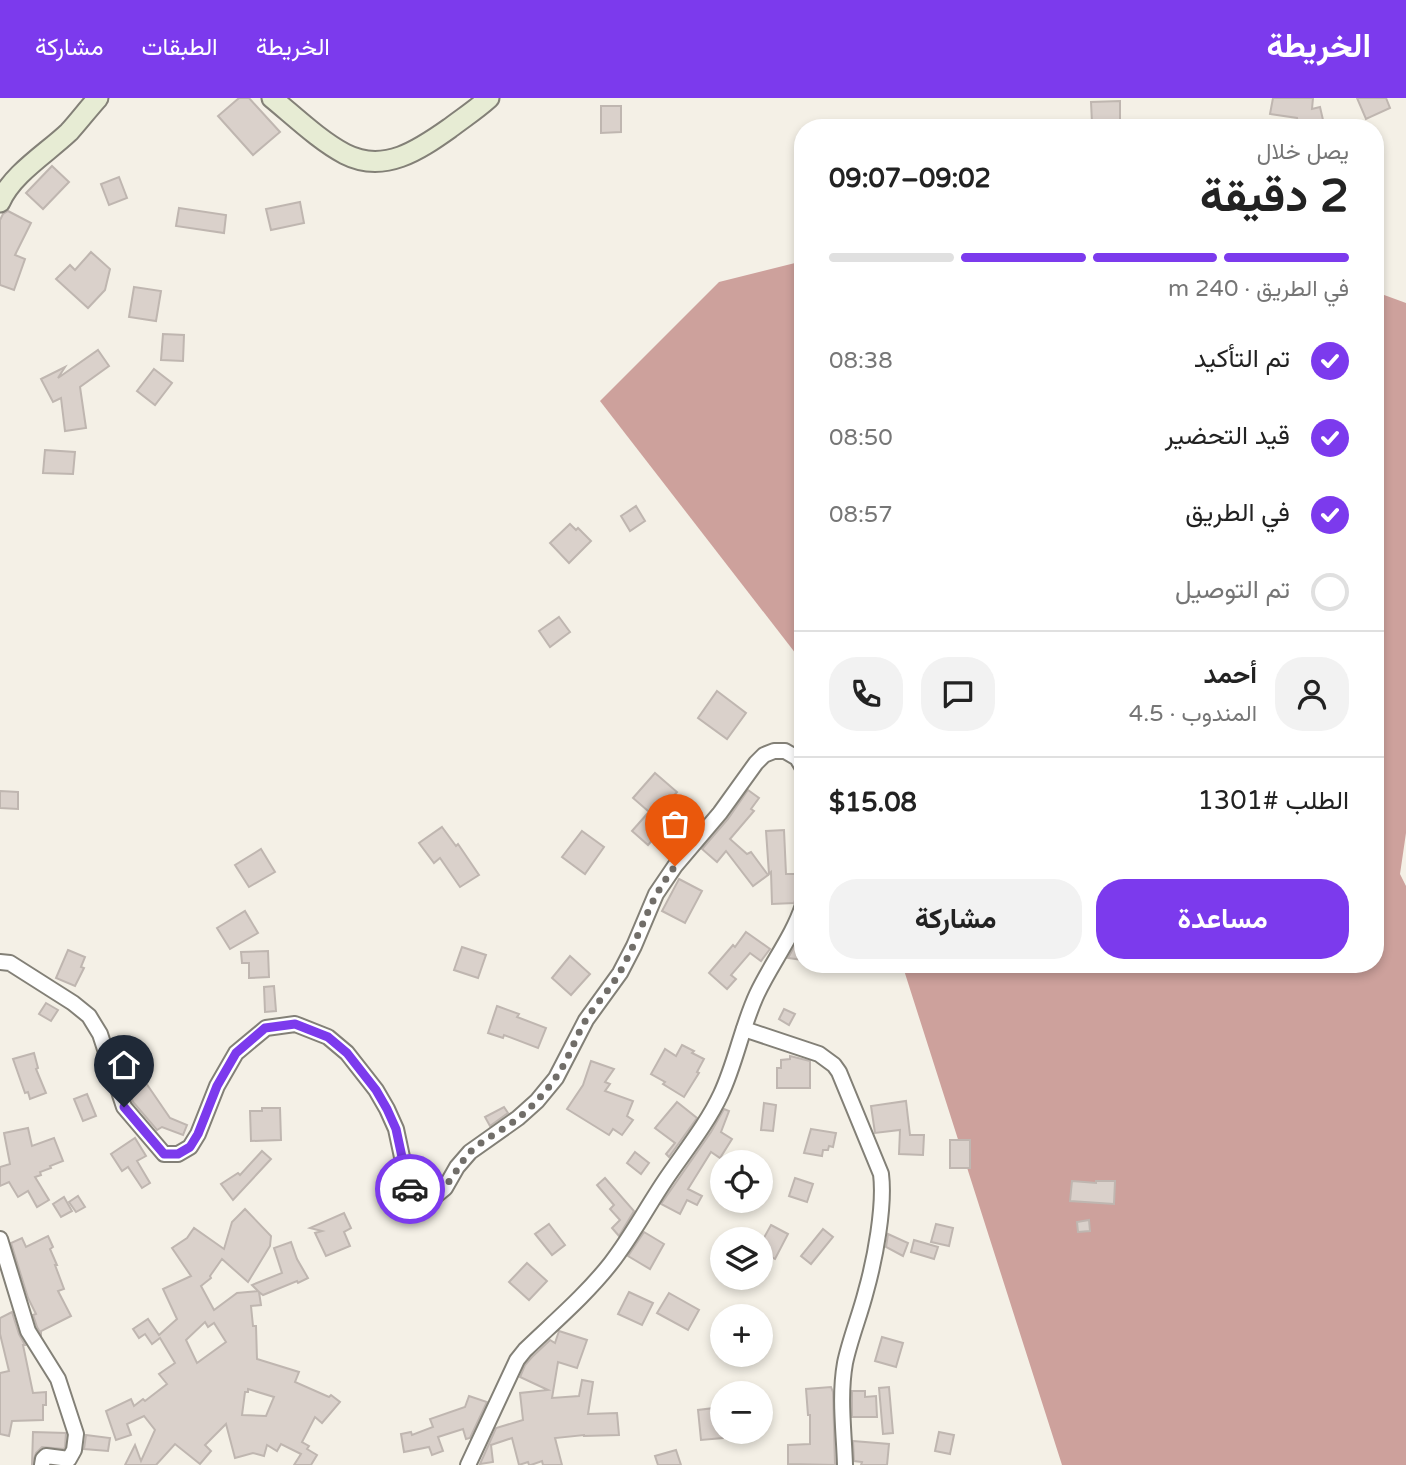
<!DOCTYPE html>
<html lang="ar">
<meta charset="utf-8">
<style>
body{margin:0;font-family:"Varela Round",Vazirmatn,sans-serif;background:#f2f2f2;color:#222;direction:rtl;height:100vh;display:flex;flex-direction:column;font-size:26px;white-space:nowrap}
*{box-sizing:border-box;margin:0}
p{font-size:23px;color:#767676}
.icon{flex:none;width:38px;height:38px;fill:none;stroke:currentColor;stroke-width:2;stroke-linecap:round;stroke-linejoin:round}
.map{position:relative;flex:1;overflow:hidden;direction:ltr}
.side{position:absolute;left:794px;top:21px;width:590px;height:854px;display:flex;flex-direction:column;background:#fff;border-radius:28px;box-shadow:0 4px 10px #0003;direction:rtl}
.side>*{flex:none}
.buttons{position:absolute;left:710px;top:1052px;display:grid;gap:14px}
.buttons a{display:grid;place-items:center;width:63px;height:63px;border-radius:50%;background:#fff;box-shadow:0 4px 10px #0003;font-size:35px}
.pin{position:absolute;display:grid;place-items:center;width:60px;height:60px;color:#fff;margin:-72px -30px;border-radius:50% 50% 50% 0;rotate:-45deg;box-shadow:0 0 7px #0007}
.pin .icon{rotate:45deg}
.courier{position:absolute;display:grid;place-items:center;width:70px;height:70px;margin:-35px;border:5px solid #7c3aed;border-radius:50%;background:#fff;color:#222;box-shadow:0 2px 9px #0007}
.summary em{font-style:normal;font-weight:700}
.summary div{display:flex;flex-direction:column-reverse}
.summary{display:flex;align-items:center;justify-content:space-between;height:119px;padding:0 35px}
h1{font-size:46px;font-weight:700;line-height:52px}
.bar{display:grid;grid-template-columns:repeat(4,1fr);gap:10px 7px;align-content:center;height:84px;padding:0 35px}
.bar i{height:9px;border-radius:5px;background:#e0e0e0}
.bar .on{background:#7c3aed}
.bar p{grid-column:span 4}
.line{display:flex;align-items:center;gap:18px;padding:0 35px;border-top:2px solid #e0e0e0}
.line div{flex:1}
.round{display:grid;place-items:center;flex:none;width:74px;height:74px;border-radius:28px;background:#f2f2f2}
ol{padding:0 35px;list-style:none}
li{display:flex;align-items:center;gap:21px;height:77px}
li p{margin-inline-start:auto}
li .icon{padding:7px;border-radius:50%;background:#7c3aed;color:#fff;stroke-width:4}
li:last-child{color:#767676}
li i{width:38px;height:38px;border:4px solid #e0e0e0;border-radius:50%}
.cta{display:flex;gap:14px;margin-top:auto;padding:14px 35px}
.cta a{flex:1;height:80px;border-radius:28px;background:#7c3aed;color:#fff;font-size:28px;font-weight:700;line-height:80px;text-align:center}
.cta a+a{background:#f2f2f2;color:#222}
header{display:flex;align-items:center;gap:42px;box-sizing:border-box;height:98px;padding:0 35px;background:#7c3aed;color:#fff}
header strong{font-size:33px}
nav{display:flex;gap:38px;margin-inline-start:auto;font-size:24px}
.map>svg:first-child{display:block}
</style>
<header>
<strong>الخريطة</strong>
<nav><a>الخريطة</a><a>الطبقات</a><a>مشاركة</a></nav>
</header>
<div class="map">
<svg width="1406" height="1367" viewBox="0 0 1406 1367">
<rect width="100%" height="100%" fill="#f4f0e6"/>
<g fill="#cda19c">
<polygon points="803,163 803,565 600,303 719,184"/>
<polygon points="1376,194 1406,205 1406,735 1400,776 1406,788 1406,1367 1062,1367 902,866 1376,866"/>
</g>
<g fill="#dad1cb" stroke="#bfb6b0" stroke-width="2" fill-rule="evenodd">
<polygon points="239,0 249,0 280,34 253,57 218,18"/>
<polygon points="1273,0 1313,0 1312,11 1320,9 1323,22 1298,26 1297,20 1270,16"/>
<polygon points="1357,0 1386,0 1390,10 1366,21"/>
<polygon points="1120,3 1120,24 1092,25 1091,4"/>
<polygon points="601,8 621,8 621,34 601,35"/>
<polygon points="52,68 69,84 43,111 26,95"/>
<polygon points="119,79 127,100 109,107 101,86"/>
<polygon points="300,104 304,125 271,132 266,111"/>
<polygon points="179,110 226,117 224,135 176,128"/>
<polygon points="8,113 31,125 15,157 25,161 14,192 0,187 0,122 3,116"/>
<polygon points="91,154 110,171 105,192 88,210 56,181 70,167 75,172"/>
<polygon points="134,189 161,193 156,223 129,219"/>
<polygon points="163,236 184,237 183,263 161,262"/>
<polygon points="98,252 109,268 80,289 86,330 65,333 61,300 53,304 41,281 65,269 58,280"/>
<polygon points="154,271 172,285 155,307 137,293"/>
<polygon points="45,352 75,354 73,376 43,375"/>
<polygon points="636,408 645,423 630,433 621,418"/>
<polygon points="570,426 576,432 578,430 591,443 569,465 550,445"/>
<polygon points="559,519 570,534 550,549 539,533"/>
<polygon points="717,593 746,615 727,641 698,620"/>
<polygon points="655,675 677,694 655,719 633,700"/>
<polygon points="748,692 759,700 751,711 754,713 730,741 747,756 751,754 768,777 753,788 726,753 717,764 702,751 728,721"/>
<polygon points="0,693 18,694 18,711 0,710"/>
<polygon points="647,716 663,730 648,747 632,733"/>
<polygon points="442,729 456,748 458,746 479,777 460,789 440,760 434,765 419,745"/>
<polygon points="784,732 786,776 795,776 795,802 794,805 772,806 771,774 769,776 766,733"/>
<polygon points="582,733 604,749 585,776 562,759"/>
<polygon points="261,751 275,774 249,789 235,767"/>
<polygon points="679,781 702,793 685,825 662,813"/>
<polygon points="245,813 258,835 230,851 217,830"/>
<polygon points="746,834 770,851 761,863 750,855 731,877 736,881 727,891 709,875 733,847 735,849"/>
<polygon points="801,836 803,837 803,862 788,860"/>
<polygon points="462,849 486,857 478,880 454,872"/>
<polygon points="68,852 85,859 81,869 84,870 75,888 56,880"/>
<polygon points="268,853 269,879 249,880 249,865 242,865 241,854"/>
<polygon points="570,858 590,876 571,897 552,880"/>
<polygon points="274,888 276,913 265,914 264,889"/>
<polygon points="46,905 58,912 51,923 39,916"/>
<polygon points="497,908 519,916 517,919 546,930 538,950 504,937 503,940 488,935"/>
<polygon points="784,911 795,916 789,927 779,921"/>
<polygon points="682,947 694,953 692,955 704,961 697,974 699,975 684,999 663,986 665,984 651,976 665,951 676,958"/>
<polygon points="34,955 38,970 36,971 46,995 30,1001 28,994 25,995 13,961"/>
<polygon points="790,958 810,963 810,990 777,990 777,970 781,970 781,962 790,961"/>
<polygon points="591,963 614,971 605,984 610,986 605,993 633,1003 627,1018 633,1022 622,1037 613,1031 609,1037 567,1011 583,987"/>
<polygon points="146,985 170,1020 187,1027 183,1037 162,1029 157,1032 133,1004 130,996"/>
<polygon points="87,996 96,1018 83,1023 74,1001"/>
<polygon points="906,1003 910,1037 924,1037 923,1057 899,1056 900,1032 875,1035 871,1008"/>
<polygon points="677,1004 697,1020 669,1059 666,1056 675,1045 655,1030"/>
<polygon points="764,1005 776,1007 773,1033 761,1032"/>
<polygon points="504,1009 508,1015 490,1028 485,1019"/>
<polygon points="262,1010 280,1010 281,1042 251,1043 250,1013 262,1013"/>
<polygon points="724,1011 729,1013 721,1034 732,1041 720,1060 711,1054 688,1091 702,1098 697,1107 687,1102 680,1116 661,1106 711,1034"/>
<polygon points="28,1030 32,1048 54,1040 63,1063 50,1068 51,1070 40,1074 41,1077 35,1079 49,1102 37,1109 28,1093 18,1099 9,1084 0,1088 0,1069 10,1066 4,1035"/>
<polygon points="811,1031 836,1035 833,1049 829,1048 828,1052 823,1052 822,1058 804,1055"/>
<polygon points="135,1040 146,1058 137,1063 150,1085 142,1090 128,1069 122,1073 111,1056"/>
<rect x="950" y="1042" width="20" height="28"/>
<polygon points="262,1053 271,1061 233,1102 221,1086 238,1075 240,1077"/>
<polygon points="635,1054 649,1065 641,1076 627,1065"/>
<polygon points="605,1080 634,1113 619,1138 612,1130 620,1122 610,1111 614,1107 597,1087"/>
<polygon points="795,1080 813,1086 807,1104 789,1098"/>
<polygon points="1072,1083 1096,1085 1096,1083 1115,1083 1114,1106 1070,1103"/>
<polygon points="78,1098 85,1109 76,1114 69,1104"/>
<polygon points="64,1099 72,1113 61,1119 53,1106"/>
<path d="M245 1111 271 1138 270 1148 248 1184 222 1161 210 1178 211 1180 201 1188 214 1212 237 1195 258 1193 252 1187 282 1175 274 1150 291 1144 297 1161 308 1180 298 1185 297 1183 263 1197 259 1194 261 1207 251 1208 253 1228H256L257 1261 299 1274 295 1284 329 1299 331 1297 340 1304 322 1325 315 1319 302 1344 309 1348 307 1351 317 1357 311 1367H294L301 1356 281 1346 277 1353 267 1347 264 1358 253 1355 235 1360 226 1326 205 1347 211 1353 200 1366 175 1346 156 1367H125L135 1347 141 1363 155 1332 144 1318 127 1326 131 1337 116 1342 106 1313 131 1301 134 1308 143 1301 145 1303 167 1286 159 1276 175 1265 160 1240 152 1246 145 1236 139 1240 133 1231 148 1221 159 1237 177 1221 163 1191 191 1178 172 1150 187 1140 194 1130 224 1151 232 1124ZM205 1224 208 1229 214 1225 226 1244 197 1265 186 1242ZM248 1291 274 1299 266 1318 242 1317 245 1294H248Z"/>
<polygon points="344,1115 351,1130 344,1134 350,1148 326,1158 315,1135 322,1133 310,1130"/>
<polygon points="1089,1122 1090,1133 1078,1134 1077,1124"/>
<polygon points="549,1126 565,1147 552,1157 535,1136"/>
<polygon points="936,1126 953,1130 949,1148 931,1144"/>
<polygon points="771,1127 788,1136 775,1161 761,1154 761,1145"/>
<polygon points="823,1131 833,1139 811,1166 801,1158"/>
<polygon points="644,1134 664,1146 650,1171 628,1158"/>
<polygon points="888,1136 908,1145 903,1158 886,1149"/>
<polygon points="48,1138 53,1149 50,1151 57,1167 55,1167 64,1191 58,1193 71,1218 41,1233 41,1236 37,1229 33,1217 36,1216 28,1200 11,1145 22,1140 26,1149"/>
<polygon points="914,1142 938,1149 934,1161 911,1154"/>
<polygon points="527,1165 547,1183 529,1202 509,1184"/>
<polygon points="629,1194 653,1205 642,1227 618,1216"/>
<polygon points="669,1195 699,1212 688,1232 657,1215"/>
<polygon points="12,1214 19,1236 25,1247 23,1247 33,1295 46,1294 46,1307 43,1307 43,1322 12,1323 9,1338 0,1336 0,1275 9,1273 0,1236 0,1220"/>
<polygon points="559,1233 587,1242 577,1270 558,1264 552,1300 579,1298 582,1282 593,1284 588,1316 617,1315 619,1337 584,1338 584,1337 555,1340 562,1367 543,1367 542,1363 531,1367 529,1367 528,1364 519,1367 512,1340 491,1347 493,1364 480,1366 496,1330 523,1322 520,1295 548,1292 520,1279 525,1267 532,1259 550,1242 555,1245"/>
<polygon points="882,1239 903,1245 896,1269 875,1263"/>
<polygon points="831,1289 833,1294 835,1367 788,1366 788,1347 810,1346 810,1317 808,1317 806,1291"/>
<polygon points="889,1289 893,1335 883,1336 879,1290"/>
<polygon points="852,1293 865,1293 865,1299 876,1298 877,1319 852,1319"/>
<polygon points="469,1298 487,1304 470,1340 466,1341 463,1331 438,1339 443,1353 432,1357 429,1349 404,1354 401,1336 411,1334 412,1337 433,1329 430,1321 465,1309"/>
<polygon points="723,1309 723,1340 701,1342 698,1312"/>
<polygon points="33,1334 66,1335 65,1349 64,1351 42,1349 36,1355 32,1367"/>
<polygon points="939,1334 954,1337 950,1356 935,1353"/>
<polygon points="86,1337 110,1340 108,1353 84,1351"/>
<polygon points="853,1343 889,1346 887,1367 861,1367 862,1364 854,1363"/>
<polygon points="676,1352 681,1367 658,1367 655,1358"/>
</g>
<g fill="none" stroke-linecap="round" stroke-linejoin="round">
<g stroke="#838077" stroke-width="18">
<g id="street">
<polyline points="0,864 10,865 73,905 89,918 100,936 124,1009 164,1056 178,1056 190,1049 198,1036 217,988 236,955 266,930 295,926 328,939 347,955 376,992 387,1011 396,1031 408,1087 415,1097 424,1102 434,1099 445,1090 457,1069 470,1054 518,1020 537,1003 556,980 586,922 620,875 634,848 656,796 675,768 720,715 756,665 764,657 774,653 785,653 797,660 803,670"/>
<path d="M744 931 819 956 834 967 839 974 881 1076C885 1108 875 1161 866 1193 860 1217 850 1241 845 1265 839 1299 844 1333 845 1367"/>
<polyline points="0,1141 28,1233 58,1281 76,1336 74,1352 69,1361 46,1358 43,1361 42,1367"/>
<path d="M468 1367 517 1262 525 1252C554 1224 586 1197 611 1165 632 1138 647 1109 666 1081 685 1053 707 1026 721 996 736 964 742 928 757 896 771 866 793 838 803 807"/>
</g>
</g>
<g stroke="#838077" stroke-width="23">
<g id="secondary">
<path d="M272 0C294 18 320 43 345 56 384 76 419 52 450 30 463 20 477 11 489 0"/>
<path d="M0 104C12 76 47 55 69 34 79 23 88 11 98 0"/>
</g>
</g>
<use href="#street" stroke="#fff" stroke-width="14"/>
<use href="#secondary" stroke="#e7ecd4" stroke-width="19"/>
</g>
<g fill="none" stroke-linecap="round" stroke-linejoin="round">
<path stroke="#716e69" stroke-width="7" stroke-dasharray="0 12.6" d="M410 1091C432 1125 456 1069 469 1055 483 1041 502 1033 517 1021 531 1010 544 996 554 982 567 965 574 943 584 925 595 906 611 891 621 872 634 849 643 823 655 799 661 788 668 778 675 768"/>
<polyline stroke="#7c3aed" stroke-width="9" points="124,1009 164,1056 178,1056 190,1049 198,1036 217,988 236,955 265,930 295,926 328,939 347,955 376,992 387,1011 396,1031 408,1087 410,1091"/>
</g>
</svg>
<div class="buttons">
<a><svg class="icon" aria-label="locate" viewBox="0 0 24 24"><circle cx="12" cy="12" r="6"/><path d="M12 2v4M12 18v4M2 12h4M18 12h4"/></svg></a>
<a><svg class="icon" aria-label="layers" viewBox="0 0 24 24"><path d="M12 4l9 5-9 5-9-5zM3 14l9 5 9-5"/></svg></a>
<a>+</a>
<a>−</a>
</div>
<div class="pin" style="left:675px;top:768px;background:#ea580c"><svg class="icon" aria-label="bag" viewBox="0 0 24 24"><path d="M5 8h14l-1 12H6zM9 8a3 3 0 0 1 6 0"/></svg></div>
<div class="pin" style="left:124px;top:1009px;background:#1f2937"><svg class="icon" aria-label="home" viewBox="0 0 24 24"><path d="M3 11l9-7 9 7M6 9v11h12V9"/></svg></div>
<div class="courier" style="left:410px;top:1091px"><svg class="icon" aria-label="car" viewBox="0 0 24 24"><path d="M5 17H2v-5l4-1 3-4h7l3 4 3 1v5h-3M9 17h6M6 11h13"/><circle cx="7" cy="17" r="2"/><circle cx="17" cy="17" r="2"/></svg></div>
<section class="side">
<div class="summary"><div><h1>2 دقيقة</h1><p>يصل خلال</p></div><em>09:02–09:07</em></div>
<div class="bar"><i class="on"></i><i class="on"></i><i class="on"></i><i></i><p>في الطريق · 240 m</p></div>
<ol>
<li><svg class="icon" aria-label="check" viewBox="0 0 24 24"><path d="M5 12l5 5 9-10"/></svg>تم التأكيد<p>08:38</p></li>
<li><svg class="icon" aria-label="check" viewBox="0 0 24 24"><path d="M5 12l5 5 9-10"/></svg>قيد التحضير<p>08:50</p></li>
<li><svg class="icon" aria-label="check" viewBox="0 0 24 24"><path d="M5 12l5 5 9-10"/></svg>في الطريق<p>08:57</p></li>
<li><i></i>تم التوصيل</li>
</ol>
<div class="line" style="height:126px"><a class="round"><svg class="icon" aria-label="person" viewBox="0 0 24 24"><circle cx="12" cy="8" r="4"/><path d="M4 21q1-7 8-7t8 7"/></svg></a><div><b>أحمد</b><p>المندوب · 4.5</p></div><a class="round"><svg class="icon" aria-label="chat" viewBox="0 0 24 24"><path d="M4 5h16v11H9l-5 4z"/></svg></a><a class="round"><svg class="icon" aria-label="phone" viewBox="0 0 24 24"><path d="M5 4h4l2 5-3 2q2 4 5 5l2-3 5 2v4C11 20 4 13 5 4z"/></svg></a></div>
<div class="line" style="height:91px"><div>الطلب #1301</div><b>$15.08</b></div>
<div class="cta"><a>مساعدة</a><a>مشاركة</a></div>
</section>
</div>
